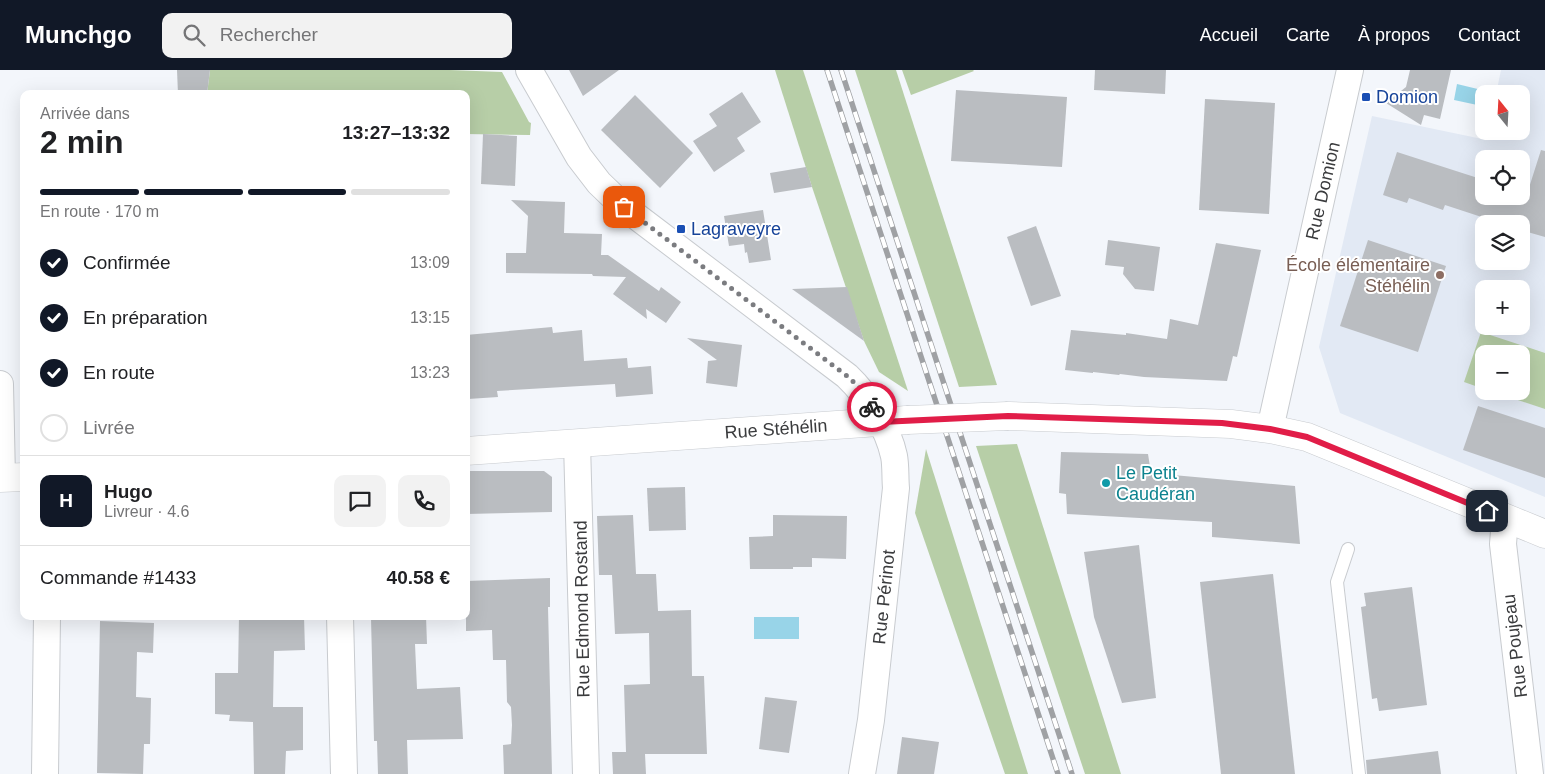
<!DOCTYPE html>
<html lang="fr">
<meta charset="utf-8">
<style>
body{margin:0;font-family:Helvetica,sans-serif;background:#f2f2f2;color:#202124;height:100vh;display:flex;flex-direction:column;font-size:19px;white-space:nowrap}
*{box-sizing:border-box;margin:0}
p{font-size:16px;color:#757577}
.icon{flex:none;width:28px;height:28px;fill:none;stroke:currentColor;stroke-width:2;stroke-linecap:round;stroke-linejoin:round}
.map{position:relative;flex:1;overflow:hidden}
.panel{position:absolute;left:20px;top:20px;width:450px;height:530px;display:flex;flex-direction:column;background:#fff;border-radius:10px;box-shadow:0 5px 20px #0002}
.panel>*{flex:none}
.needle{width:32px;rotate:342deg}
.buttons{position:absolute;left:1475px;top:15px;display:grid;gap:10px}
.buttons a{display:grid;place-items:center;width:55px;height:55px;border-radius:10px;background:#fff;box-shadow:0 5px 20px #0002;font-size:25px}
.pin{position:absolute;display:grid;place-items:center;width:42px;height:42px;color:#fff;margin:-21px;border-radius:10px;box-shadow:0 2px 8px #0006}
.courier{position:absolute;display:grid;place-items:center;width:50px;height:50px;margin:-25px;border:4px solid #e11d48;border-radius:50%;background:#fff;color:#222;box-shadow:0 1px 6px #0007}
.overview em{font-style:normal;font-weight:700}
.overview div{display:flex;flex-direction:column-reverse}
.overview{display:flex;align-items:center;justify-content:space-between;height:85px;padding:0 20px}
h1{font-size:32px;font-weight:700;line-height:38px}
.bar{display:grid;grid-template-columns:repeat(4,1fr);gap:8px 5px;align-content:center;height:60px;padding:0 20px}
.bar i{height:6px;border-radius:4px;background:#e0e0e0}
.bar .selected{background:#111827}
.bar p{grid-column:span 4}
.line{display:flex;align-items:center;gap:12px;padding:0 20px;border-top:1px solid #e0e0e0}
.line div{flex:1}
.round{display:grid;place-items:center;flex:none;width:52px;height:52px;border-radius:10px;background:#f2f2f2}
ol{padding:0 20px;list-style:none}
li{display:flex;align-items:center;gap:15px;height:55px}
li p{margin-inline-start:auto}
li .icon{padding:5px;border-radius:50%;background:#111827;color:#fff;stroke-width:4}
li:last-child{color:#757577}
li i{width:28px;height:28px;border:2px solid #e0e0e0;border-radius:50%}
header{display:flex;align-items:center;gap:30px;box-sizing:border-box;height:70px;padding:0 25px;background:#111827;color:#fff}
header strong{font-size:24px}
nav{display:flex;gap:28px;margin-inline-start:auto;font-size:18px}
.search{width:350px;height:45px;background:#f2f2f2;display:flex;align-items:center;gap:12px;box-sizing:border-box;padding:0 18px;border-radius:10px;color:#757577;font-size:19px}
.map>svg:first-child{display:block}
</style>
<header>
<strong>Munchgo</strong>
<div class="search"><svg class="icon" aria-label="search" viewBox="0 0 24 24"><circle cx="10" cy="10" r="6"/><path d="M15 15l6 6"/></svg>Rechercher</div>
<nav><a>Accueil</a><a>Carte</a><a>À propos</a><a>Contact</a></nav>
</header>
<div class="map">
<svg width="1545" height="704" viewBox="0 0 1545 704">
<rect width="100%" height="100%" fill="#f3f6fb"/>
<path fill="#e2e9f4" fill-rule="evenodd" d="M1501 0H1545V427L1340 343 1319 277 1372 46 1487 70 1489 61H1521V24H1496ZM1484 89H1521V126H1484ZM1484 154H1521V191H1484ZM1484 219H1521V256H1484ZM1484 284H1521V321H1484Z"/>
<g fill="#b7cea7">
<polygon points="210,0 450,0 502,2 529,52 531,53 530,65 466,64 466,24 207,24"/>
<polygon points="775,0 803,0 908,321 879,302 864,271 812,117"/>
<polygon points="855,0 896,0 997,315 959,317"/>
<polygon points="902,0 973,0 974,1 911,25"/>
<polygon points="1481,262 1545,283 1545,339 1491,321 1521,321 1521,284 1484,284 1484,319 1464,312"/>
<polygon points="1017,374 1121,704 1085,704 976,376"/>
<polygon points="926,379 1028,704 1005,704 915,443"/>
</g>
<g fill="#98d4e8">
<polygon points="1457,14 1486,21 1484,24 1482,36 1454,30"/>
<rect x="754" y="547" width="45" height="22"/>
</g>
<g fill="#babdc1">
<polygon points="177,0 210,0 207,24 178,24"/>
<polygon points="569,0 619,0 583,26"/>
<polygon points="1095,0 1166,0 1165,24 1094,20"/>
<polygon points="1410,0 1451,0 1440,49 1424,45 1421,55 1386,33 1406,17"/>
<polygon points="956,20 1067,27 1062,97 951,91"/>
<polygon points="742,22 761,52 737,68 745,81 714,102 693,71 717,56 709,44"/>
<polygon points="635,25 693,83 660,118 601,60"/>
<polygon points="1205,29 1275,33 1269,144 1199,140"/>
<polygon points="483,64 517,66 515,116 481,114"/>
<polygon points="1541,80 1545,81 1545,167 1521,160 1521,154 1503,154 1445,135 1443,140 1409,128 1407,133 1383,125 1397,82 1484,110 1484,126 1521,126 1521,122 1527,124"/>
<polygon points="806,97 812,117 774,123 770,103"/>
<polygon points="511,130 565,132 564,163 602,164 601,185 608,185 659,221 661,217 681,232 666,253 646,239 647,249 613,224 626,207 593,206 592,204 506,203 506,183 526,183 528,146"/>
<polygon points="763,140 771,190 749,193 747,182 745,183 744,174 729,176 724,146"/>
<polygon points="1036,156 1061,226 1031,236 1007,167"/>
<polygon points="1108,170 1160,177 1154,221 1135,219 1123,204 1124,197 1105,195"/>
<polygon points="1368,170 1446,196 1418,282 1340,256"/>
<polygon points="1216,173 1261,180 1237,287 1233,286 1227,311 1144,307 1120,304 1119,305 1093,302 1093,303 1065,300 1071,260 1126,265 1126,263 1167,269 1170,249 1198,255"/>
<polygon points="847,217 864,271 792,219"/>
<polygon points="552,257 553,263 582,260 584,291 627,288 628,298 651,296 653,324 616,327 615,314 497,321 498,327 468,329 468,323 466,323 466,265"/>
<polygon points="687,268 742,275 737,317 706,313 708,291 717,290"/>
<polygon points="1478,336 1545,358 1545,408 1463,380"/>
<polygon points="1061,382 1148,384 1151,403 1295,416 1300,474 1212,467 1212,452 1067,444 1066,424 1059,423"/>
<polygon points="466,401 544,401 552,407 552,442 466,444"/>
<polygon points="685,417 686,460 649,461 647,418"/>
<polygon points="633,445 636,504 656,504 658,541 691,540 692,606 704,606 707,684 645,684 646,704 613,704 612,682 626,682 624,615 650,614 649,563 615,564 612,505 599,505 597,446"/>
<polygon points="773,445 847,446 846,489 812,488 812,497 793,497 793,499 750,499 749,467 773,466"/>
<polygon points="1139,475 1156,628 1122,633 1094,547 1084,482"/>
<polygon points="1273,504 1295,704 1221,704 1200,512"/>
<polygon points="550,508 550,537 548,537 552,704 504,704 503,675 511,674 512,655 511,637 507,632 506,590 493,590 492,560 466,561 466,511"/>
<polygon points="1412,517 1427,635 1379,641 1377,628 1372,629 1361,537 1366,536 1364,523"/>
<polygon points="239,546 304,546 305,580 274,581 273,637 303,637 303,680 286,681 285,704 254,704 253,652 229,651 230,645 215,644 215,603 238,603"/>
<polygon points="382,546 426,546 427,574 415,574 417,619 460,617 463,669 407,670 408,704 378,704 377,671 374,671 371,548 382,548"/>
<polygon points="100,551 154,553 153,583 137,582 136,627 151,628 150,674 144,674 143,704 97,703"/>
<polygon points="765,627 797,631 789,683 759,679"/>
<polygon points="902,667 939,672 934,704 897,704"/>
<polygon points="1438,681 1441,704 1367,704 1366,690"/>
</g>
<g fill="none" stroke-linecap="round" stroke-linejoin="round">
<g stroke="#c8cbcf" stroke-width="14">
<polyline id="service" points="1348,479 1337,512 1359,704"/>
</g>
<g stroke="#c8cbcf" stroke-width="28">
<g id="minor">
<path d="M529 0 579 87 599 113 624 137 847 306C868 326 888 358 894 386 896 396 895 408 896 418L871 650 862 704"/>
<polyline points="0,314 2,408"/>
<polyline points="1270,359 1350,0"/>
<polyline points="577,373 586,704"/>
<polyline points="1505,448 1503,474 1530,704"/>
<polyline points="340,546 344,704"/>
<polyline points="45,704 47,546"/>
</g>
</g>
<g stroke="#c8cbcf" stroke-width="29">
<g id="tertiary">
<polyline points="1008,346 1231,354 1270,359 1307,367 1545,464"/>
<polyline points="466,381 907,350"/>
<polyline points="0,408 24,407"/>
</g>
</g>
<use href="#service" stroke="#fff" stroke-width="12"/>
<use href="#minor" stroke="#fff" stroke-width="26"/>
<use href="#tertiary" stroke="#fff" stroke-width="28"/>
<g stroke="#9fa1a4" stroke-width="5.5">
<g id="rail">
<polyline points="827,0 1058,704"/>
<polyline points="841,0 1072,704"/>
</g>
</g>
<use href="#rail" stroke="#fff" stroke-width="4" stroke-dasharray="11" stroke-linecap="butt"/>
<g stroke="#c8cbcf" stroke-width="29" stroke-linecap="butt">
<polyline id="tertiary-bridge" points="907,350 1008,346"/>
</g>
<use href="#tertiary-bridge" stroke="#fff" stroke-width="28"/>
</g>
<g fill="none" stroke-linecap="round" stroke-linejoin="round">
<polyline stroke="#7b7c80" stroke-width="5" stroke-dasharray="0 9" points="624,137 847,306 860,318 872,337"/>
<polyline stroke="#e11d48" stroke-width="6" points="872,337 881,352 1008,346 1222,353 1270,359 1307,367 1487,441"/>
</g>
<g fill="#1a4fb4" stroke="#fff" stroke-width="2">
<rect x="1361" y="22" width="10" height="10" rx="2.5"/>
<rect x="676" y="154" width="10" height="10" rx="2.5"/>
</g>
<circle fill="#8d6e63" stroke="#fff" stroke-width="2" cx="1440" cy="205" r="5"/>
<circle fill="#0f9aa8" stroke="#fff" stroke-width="2" cx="1106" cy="413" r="5"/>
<g text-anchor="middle" stroke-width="4" stroke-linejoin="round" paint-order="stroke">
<g font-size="18" fill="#164399" stroke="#fff" text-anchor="start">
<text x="1376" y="33">Domion</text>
<text x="691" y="165">Lagraveyre</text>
</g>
<g font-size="18" fill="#3a3b3d" stroke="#fff">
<text transform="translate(1323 121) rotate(-77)" y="6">Rue Domion</text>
<text transform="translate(776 359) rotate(-4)" y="6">Rue Stéhélin</text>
<text transform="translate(884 527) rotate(-84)" y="6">Rue Périnot</text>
<text transform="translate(582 539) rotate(-91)" y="6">Rue Edmond Rostand</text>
<text transform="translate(1515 576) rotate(-97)" y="6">Rue Poujeau</text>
</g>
<g font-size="18" fill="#785e54" stroke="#fff" text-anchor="end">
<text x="1430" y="201">École élémentaire<tspan x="1430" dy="21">Stéhélin</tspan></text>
</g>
<g font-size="18" fill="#0d838f" stroke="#fff" text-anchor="start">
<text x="1116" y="409">Le Petit<tspan x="1116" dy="21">Caudéran</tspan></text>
</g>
</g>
</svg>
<div class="buttons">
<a><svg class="needle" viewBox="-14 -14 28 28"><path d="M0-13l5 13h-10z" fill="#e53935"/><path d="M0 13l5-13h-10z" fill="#757577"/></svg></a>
<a><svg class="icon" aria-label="locate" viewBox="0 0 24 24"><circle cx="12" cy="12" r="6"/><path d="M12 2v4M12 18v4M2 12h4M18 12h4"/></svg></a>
<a><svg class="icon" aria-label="layers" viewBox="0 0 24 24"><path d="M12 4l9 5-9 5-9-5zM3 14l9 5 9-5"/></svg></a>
<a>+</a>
<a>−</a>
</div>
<div class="pin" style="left:624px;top:137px;background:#ea580c"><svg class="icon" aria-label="bag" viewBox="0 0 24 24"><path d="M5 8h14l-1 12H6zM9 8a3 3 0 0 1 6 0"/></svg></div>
<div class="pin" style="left:1487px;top:441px;background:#1f2937"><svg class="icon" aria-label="home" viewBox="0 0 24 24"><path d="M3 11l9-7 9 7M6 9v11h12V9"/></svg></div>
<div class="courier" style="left:872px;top:337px"><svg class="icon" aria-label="bike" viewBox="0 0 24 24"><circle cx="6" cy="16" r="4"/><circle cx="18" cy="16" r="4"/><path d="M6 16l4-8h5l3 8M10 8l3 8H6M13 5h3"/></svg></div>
<section class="panel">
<div class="overview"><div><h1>2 min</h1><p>Arrivée dans</p></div><em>13:27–13:32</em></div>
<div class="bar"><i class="selected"></i><i class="selected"></i><i class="selected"></i><i></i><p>En route · 170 m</p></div>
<ol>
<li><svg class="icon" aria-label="check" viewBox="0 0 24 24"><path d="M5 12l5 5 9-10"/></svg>Confirmée<p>13:09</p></li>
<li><svg class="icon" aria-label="check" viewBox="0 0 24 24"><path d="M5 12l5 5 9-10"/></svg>En préparation<p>13:15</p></li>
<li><svg class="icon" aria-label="check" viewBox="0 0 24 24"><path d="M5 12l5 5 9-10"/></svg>En route<p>13:23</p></li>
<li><i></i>Livrée</li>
</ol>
<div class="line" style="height:90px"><b class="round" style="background:#111827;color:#fff">H</b><div><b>Hugo</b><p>Livreur · 4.6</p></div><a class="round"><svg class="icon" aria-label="chat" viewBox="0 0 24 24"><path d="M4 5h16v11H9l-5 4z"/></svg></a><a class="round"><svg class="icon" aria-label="phone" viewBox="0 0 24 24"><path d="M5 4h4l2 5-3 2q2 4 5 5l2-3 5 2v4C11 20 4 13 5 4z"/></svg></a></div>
<div class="line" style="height:65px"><div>Commande #1433</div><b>40.58 €</b></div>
</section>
</div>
